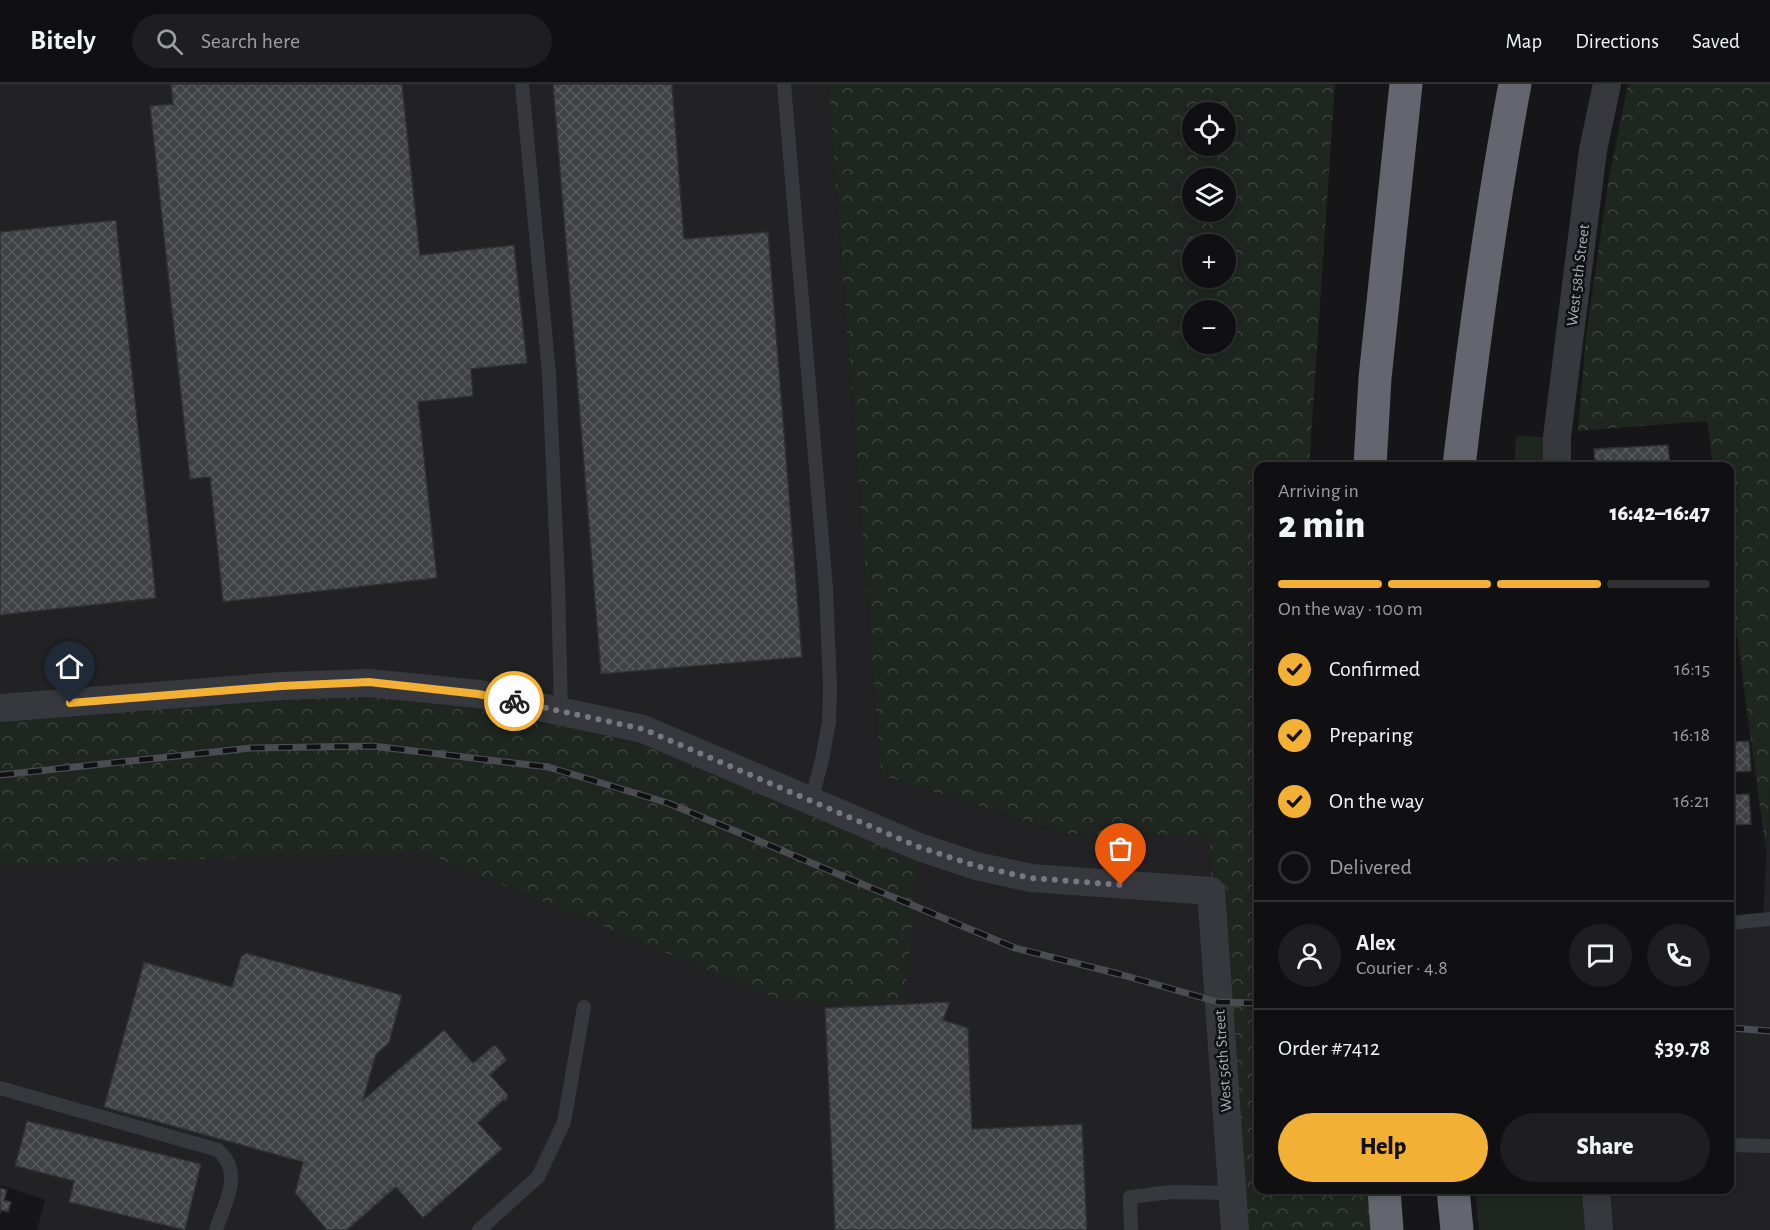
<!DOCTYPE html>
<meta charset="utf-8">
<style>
body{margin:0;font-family:"Alegreya Sans",sans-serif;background:#1e1e20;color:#f1f3f6;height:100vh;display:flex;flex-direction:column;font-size:22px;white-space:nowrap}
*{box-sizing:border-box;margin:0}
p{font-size:20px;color:#9c9d9f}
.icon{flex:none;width:33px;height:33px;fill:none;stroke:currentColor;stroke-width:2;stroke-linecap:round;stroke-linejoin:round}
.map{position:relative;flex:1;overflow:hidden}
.details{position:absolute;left:1254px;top:378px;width:480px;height:732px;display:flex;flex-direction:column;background:#101012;border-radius:12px;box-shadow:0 3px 9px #0003,0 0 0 2px #303032}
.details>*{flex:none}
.fabs{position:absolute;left:1182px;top:18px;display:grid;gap:12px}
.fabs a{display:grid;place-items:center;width:54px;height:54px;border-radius:50%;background:#101012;box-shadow:0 3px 9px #0003,0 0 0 2px #303032;font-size:30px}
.pin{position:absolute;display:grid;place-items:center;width:51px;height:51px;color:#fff;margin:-62px -26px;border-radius:50% 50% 50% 0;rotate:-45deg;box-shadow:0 0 6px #0007}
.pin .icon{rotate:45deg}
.courier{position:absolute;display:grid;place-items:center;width:60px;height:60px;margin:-30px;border:4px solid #f2b134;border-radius:50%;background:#fff;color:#222;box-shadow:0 2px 8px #0007}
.head em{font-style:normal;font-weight:800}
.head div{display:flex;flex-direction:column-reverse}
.head{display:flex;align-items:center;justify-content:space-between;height:102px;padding:0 24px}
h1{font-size:39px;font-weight:800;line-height:45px}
.bar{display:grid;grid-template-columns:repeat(4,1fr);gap:9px 6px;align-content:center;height:72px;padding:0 24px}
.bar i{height:8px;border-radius:4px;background:#303032}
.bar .on{background:#f2b134}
.bar p{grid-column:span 4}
.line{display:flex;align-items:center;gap:15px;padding:0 24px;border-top:2px solid #303032}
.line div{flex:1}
.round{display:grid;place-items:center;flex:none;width:63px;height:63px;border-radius:32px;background:#1e1e20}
ol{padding:0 24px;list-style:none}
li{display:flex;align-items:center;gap:18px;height:66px}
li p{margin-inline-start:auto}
li .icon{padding:6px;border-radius:50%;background:#f2b134;color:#111;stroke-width:4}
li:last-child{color:#9c9d9f}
li i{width:33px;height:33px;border:3px solid #303032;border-radius:50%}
.action{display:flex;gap:12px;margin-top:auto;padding:12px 24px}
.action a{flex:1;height:69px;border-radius:36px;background:#f2b134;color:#111;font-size:24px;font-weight:800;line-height:69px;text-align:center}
.action a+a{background:#1e1e20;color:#f1f3f6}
header{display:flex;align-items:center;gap:36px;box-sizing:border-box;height:84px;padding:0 30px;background:#101012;border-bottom:2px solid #303032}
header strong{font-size:28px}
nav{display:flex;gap:33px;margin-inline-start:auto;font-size:21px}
.search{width:420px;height:54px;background:#1e1e20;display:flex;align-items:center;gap:15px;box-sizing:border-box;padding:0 21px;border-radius:33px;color:#9c9d9f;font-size:22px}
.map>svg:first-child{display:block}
</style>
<header>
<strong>Bitely</strong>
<div class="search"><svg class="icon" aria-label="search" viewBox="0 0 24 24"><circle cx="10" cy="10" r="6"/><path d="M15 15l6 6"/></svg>Search here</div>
<nav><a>Map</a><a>Directions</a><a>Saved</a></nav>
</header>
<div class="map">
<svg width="1770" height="1146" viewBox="0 0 1770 1146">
<defs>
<pattern id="forest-crowns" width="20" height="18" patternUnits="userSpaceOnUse" patternTransform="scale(1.5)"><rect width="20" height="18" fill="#1e261f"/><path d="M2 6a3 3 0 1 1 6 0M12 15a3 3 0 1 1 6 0" fill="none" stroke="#3c433d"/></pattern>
<pattern id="building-cross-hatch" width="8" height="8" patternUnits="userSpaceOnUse" patternTransform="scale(1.5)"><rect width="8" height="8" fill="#404145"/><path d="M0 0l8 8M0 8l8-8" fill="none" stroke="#595a5e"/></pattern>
</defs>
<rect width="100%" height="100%" fill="#161618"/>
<g fill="#222225">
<polygon points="0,0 828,0 881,691 1066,750 1210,751 1211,807 1230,1146 37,1146 45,1116 0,1101"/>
<polygon points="1770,702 1770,1146 1599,1146 1596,1106 1730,1106 1730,839 1763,834"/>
</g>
<g fill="#1e261f">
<polygon points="1516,352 1543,353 1543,382 1514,382"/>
<polygon points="1475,1106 1587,1106 1590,1146 1479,1146"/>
</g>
<g fill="url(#forest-crowns)" fill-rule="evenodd">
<path d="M828 0H1335L1309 382H1258V1106H1384L1387 1146H1235L1211 807 1210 751 1066 750 881 691ZM1192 28H1226V62H1192ZM1192 94H1226V128H1192ZM1192 160H1226V194H1192ZM1192 226H1226V260H1192Z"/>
<polygon points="1628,0 1770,0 1770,702 1766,768 1730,500 1730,382 1713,382 1707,337 1578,347 1586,252 1609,93"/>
<polygon points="369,599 643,645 919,763 903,931 773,913 423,768 0,781 0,624"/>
</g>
<g fill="url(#building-cross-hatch)" stroke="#303034" stroke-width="1.5">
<polygon points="171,0 402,0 420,171 514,161 527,279 471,285 473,312 418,318 437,494 223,518 210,393 190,395 150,22 173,20"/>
<polygon points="553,0 672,0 684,155 768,148 802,573 601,590"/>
<polygon points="116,136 156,514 0,531 0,148"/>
<polygon points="1668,361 1670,382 1595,382 1594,365"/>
<polygon points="1749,657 1751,687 1730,688 1730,658"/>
<polygon points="1749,710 1751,740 1733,741 1732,711"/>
<polygon points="246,869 402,911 389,959 376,970 363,1016 444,946 473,979 493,962 496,962 507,976 490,991 508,1011 506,1017 503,1016 478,1039 502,1065 423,1134 396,1103 347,1146 327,1146 295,1109 303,1078 104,1023 144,878 232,903 241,873"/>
<polygon points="950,918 943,936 968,944 972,1045 1082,1040 1087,1146 835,1146 825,924"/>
<polygon points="27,1037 201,1080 185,1146 69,1118 74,1097 15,1082"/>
<polygon points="0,1104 7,1106 4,1116 11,1118 8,1128 1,1126 0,1130"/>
</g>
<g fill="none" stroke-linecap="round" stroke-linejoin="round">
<g stroke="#37383d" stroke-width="14">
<polyline points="522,0 549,290 558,499 561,628"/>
<polyline points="784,0 826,505 830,603 829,638 822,676 811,717"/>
<polyline points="1730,839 1770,835"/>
<path d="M0 1004 218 1066C244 1089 225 1118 216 1146"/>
<polyline points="1730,1061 1770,1062"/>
<polyline points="479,1146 538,1093 564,1038 584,923"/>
<polyline points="1131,1146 1130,1113 1172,1108 1232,1109"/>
</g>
<g stroke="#37383d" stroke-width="28">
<polyline points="1557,382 1557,353 1593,66 1607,0"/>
<polyline points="0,624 281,602 369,599 479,610 643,645 919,763 976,782 1031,794 1211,807 1235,1146"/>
<polyline points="1596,1106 1599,1146"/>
</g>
<g stroke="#63666e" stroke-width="33">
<polyline points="1370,382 1375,294 1406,0"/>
<path d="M1459 382C1474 254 1491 127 1515 0"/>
<polyline points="1384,1106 1387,1146"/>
<polyline points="1453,1106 1457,1146"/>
</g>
<g stroke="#4a4c52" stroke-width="7">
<g id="rail">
<polyline points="0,691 251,664 372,662 548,683 668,719 1015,864 1119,890 1218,918 1258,919"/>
<polyline points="1730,944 1770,947"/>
</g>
</g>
<use href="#rail" stroke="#111113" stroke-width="4.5" stroke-dasharray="14" stroke-linecap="butt"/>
</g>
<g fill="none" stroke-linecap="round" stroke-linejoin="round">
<polyline stroke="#757880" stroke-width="6" stroke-dasharray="0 10.8" points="514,617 643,645 919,763 976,782 1031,794 1121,801"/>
<polyline stroke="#f2b134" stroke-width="8" points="70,619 281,602 369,598 478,610 514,617"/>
</g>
<g text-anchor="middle" stroke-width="5" stroke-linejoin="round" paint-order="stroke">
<g font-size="16" fill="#a8adb8" stroke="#111113">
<text transform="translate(1577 191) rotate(-83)" y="6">West 58th Street</text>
<text transform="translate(1222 977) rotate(-94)" y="6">West 56th Street</text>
</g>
</g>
</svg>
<div class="fabs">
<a><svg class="icon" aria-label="locate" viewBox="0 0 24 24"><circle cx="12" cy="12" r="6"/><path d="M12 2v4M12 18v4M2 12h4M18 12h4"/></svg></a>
<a><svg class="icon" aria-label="layers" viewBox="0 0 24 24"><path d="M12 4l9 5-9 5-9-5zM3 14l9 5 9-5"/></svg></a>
<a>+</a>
<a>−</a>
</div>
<div class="pin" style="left:1121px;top:801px;background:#ea580c"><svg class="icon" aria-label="bag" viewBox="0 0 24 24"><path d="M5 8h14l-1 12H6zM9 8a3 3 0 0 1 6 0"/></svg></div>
<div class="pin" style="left:70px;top:619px;background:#1f2937"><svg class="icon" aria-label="home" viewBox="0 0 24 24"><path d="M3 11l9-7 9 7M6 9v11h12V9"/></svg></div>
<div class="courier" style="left:514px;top:617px"><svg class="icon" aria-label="bike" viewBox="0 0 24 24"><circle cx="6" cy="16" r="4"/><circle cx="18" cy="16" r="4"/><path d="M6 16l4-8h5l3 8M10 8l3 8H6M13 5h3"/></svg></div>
<section class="details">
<div class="head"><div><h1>2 min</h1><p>Arriving in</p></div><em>16:42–16:47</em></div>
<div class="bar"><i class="on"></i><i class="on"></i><i class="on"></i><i></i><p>On the way · 100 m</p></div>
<ol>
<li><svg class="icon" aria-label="check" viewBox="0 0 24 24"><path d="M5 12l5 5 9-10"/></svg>Confirmed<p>16:15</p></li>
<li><svg class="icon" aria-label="check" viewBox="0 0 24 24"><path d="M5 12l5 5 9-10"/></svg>Preparing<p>16:18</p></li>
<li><svg class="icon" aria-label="check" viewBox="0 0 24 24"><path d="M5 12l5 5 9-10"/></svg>On the way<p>16:21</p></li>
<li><i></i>Delivered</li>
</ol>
<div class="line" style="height:108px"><a class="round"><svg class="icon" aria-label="person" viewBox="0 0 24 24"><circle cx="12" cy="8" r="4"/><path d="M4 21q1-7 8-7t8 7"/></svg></a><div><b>Alex</b><p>Courier · 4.8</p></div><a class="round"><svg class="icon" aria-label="chat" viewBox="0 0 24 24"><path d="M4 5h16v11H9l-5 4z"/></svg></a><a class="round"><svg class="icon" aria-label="phone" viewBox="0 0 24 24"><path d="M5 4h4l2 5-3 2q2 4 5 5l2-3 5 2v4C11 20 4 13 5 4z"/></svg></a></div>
<div class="line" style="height:78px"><div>Order #7412</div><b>$39.78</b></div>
<div class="action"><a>Help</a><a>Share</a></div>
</section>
</div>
